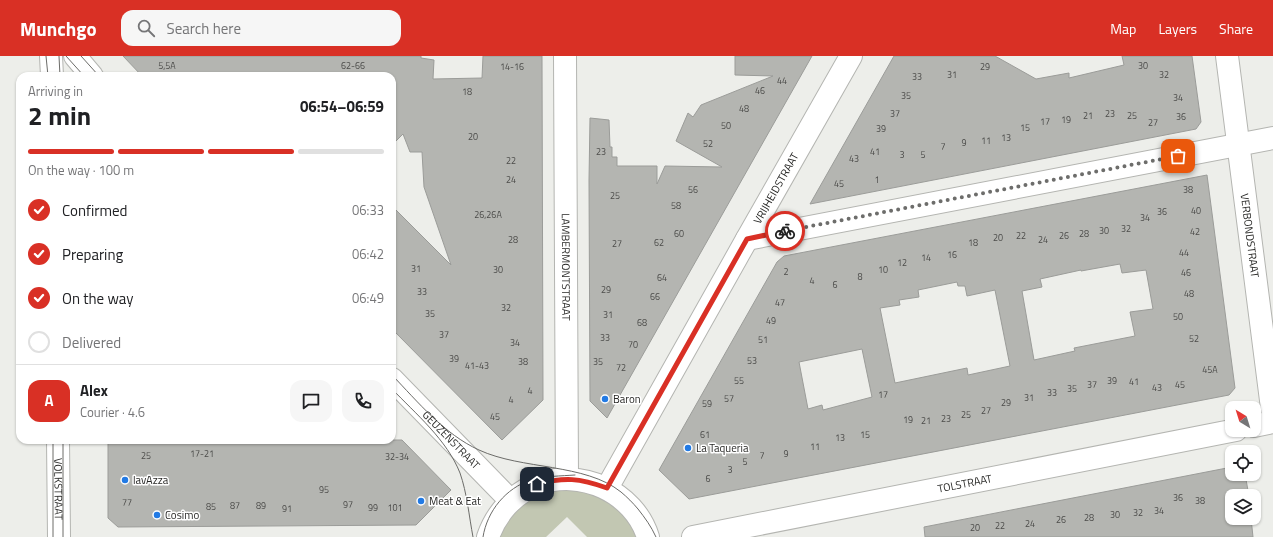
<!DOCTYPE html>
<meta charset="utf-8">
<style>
body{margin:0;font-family:"Titillium Web",sans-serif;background:#f6f6f6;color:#202124;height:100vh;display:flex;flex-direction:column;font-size:15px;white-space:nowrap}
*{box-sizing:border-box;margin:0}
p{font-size:13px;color:#757577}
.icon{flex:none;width:22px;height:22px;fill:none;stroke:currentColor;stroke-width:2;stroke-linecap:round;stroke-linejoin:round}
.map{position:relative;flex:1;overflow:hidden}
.sheet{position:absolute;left:16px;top:16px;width:380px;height:372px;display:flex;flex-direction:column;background:#fff;border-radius:12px;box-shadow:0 1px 3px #0004}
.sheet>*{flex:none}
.needle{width:26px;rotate:322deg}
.tools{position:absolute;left:1225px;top:345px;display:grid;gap:8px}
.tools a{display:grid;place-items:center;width:36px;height:36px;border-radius:8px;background:#fff;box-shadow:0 1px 3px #0004;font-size:20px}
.pin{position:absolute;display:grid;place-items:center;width:34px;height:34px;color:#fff;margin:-17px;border-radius:8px;box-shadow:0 2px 6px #0006}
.courier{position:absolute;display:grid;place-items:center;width:40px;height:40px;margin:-20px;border:3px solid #d93025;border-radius:50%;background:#fff;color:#222;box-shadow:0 1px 5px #0007}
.headline em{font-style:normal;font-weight:700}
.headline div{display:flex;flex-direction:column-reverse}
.headline{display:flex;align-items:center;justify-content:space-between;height:68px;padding:0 12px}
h1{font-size:26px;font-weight:700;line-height:30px}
.bar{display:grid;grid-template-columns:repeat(4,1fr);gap:6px 4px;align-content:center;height:48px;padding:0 12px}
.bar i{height:5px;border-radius:3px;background:#e0e0e0}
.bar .selected{background:#d93025}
.bar p{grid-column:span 4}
.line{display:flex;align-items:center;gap:10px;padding:0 12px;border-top:1px solid #e0e0e0}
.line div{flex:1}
.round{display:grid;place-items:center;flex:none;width:42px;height:42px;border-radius:12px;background:#f6f6f6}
ol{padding:0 12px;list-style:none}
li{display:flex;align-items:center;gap:12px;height:44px}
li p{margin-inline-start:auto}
li .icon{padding:4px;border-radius:50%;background:#d93025;color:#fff;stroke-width:4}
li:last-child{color:#757577}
li i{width:22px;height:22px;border:2px solid #e0e0e0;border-radius:50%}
header{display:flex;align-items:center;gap:24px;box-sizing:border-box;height:56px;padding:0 20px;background:#d93025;color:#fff}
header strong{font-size:19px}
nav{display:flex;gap:22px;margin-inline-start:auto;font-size:14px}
.search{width:280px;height:36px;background:#f6f6f6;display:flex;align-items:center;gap:10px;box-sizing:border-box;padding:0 14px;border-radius:12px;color:#757577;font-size:15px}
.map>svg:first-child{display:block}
</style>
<header>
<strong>Munchgo</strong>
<div class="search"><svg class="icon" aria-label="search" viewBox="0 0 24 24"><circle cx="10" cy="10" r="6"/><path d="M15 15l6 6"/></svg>Search here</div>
<nav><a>Map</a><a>Layers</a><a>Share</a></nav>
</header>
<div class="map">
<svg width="1273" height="481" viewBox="0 0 1273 481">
<rect width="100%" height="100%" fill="#edeeea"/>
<polygon fill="#c2c7b2" points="535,434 603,434 644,481 587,481 567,461 546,481 494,481"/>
<g fill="#b4b5b1" stroke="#9b9c99" fill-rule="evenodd">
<polygon points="123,0 421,0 421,2 434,4 433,23 482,22 483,0 542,0 543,344 502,384 392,273 392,150 451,209 424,131 422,96 410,96 403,78 392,89 392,20 142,20"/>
<polygon points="735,0 812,0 607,362 590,345 589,124 590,62 609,64 610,91 612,91 612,101 617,101 617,110 657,110 657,128 665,110 722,111 676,85 688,57 693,61 701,49 773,20 735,19"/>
<polygon points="894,0 995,0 1036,23 1069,17 1069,22 1124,9 1122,0 1192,0 1201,66 1196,73 810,148"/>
<path d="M1207 119 1235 332 1229 339 689 443 659 414 777 206 784 200ZM1120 208 1122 217 1146 214 1153 253 1130 256 1135 280 1074 292 1075 295 1034 304 1022 235 1042 231 1040 223 1081 214V215ZM957 226 958 230H965L967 240 995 234 1010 310 968 319 967 312 895 327 880 252 900 249 899 244 919 241 918 234ZM862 293 872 341 823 354 822 349 808 353 799 306Z"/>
<polygon points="108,384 402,384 451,434 416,469 118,471 108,462"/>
<polygon points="1232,411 1232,418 1245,418 1249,440 1232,440 1232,462 1251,462 1253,481 925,481 924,471"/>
</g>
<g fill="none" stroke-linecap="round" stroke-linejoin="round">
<g stroke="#b4b5b1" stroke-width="24">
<g id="minor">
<polyline points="51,0 52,20"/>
<polyline points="75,0 92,20"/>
<path id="s1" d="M565 0 567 423"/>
<path id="s2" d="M1227 0 1273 360"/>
<polyline points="747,183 1273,82"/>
<path id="s3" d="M392 323 511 445"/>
<polyline points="1254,370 1273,366"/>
<path id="s4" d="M58 384 59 481"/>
<path id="s5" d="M607 432 747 183 851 0"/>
<path d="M488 481C496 458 513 438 536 429 580 411 634 436 648 481"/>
<path id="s6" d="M693 481 1236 374"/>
</g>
</g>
<use href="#minor" stroke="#fff" stroke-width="22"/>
<g stroke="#6c6c69" stroke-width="1">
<polyline points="46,0 48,20"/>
<polyline points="59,0 60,20"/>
<polyline points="66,0 84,20"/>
<polyline points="81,0 99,20"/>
<path d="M392 319C418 346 444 378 479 394 522 414 585 407 621 436 627 441 633 447 638 453 645 462 651 470 656 481"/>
<path d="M392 333C416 358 447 384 460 417 467 437 469 460 473 481"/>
<polyline points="53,384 53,481"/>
<polyline points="63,384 63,481"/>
<path d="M483 481C487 455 506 432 531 424 545 420 561 420 575 419"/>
</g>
</g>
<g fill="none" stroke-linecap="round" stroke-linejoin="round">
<polyline stroke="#6d6d6b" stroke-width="4" stroke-dasharray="0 7.2" points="785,175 1178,100"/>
<path stroke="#d93025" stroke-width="5" d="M537 428C565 421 579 422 607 432L747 183 785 175"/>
</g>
<g fill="#227ae4" stroke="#fff" stroke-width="1.5">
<circle cx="605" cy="343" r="4"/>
<circle cx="688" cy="392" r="4"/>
<circle cx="125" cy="424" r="4"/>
<circle cx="421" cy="445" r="4"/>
<circle cx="157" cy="459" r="4"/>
</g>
<g text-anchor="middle" stroke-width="3" stroke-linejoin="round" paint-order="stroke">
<g font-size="9" fill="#4b4b49">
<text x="167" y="13">5,5A</text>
<text x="353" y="13">62-66</text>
<text x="1143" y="13">30</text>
<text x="512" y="14">14-16</text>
<text x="985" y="14">29</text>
<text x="952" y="22">31</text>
<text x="1164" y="22">32</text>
<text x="917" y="24">33</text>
<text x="782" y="28">44</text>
<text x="760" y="38">46</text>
<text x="467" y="39">18</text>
<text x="906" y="43">35</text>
<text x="1178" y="45">34</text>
<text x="744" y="56">48</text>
<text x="895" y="61">37</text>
<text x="1110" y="61">23</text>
<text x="1088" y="63">21</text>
<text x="1132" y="63">25</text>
<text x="1181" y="64">36</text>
<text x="1066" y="67">19</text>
<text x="1045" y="69">17</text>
<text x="1153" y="70">27</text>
<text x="726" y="73">50</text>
<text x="1025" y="75">15</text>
<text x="881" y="76">39</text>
<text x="473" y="84">20</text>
<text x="1006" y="85">13</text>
<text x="986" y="88">11</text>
<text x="964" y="90">9</text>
<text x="708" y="91">52</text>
<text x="943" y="94">7</text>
<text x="601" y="99">23</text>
<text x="875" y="99">41</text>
<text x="902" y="102">3</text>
<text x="923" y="102">5</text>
<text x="854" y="106">43</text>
<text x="511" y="108">22</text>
<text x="511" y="127">24</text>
<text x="877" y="127">1</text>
<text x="839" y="131">45</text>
<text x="693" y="137">56</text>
<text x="1188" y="137">38</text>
<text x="615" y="143">25</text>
<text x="676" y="153">58</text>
<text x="1196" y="158">40</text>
<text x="1162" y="159">36</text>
<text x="488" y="162">26,26A</text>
<text x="1145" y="165">34</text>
<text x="1126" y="176">32</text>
<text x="1104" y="178">30</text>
<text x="1195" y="179">42</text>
<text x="679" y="181">60</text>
<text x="1084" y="181">28</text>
<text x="1021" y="183">22</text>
<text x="1064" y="183">26</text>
<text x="998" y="185">20</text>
<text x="513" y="187">28</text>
<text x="1043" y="187">24</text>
<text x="659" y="190">62</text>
<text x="973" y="190">18</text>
<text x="617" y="191">27</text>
<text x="1184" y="200">44</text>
<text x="952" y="202">16</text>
<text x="926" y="205">14</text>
<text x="902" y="210">12</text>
<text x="416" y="216">31</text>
<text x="498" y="217">30</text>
<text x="883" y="217">10</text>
<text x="786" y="219">2</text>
<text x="1186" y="220">46</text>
<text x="860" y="224">8</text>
<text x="662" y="225">64</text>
<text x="812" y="228">4</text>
<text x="835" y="232">6</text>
<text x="606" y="237">29</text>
<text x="422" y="239">33</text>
<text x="1189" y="241">48</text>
<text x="655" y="244">66</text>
<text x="780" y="250">47</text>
<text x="506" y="255">32</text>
<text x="430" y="261">35</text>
<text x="608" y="262">31</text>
<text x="1178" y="264">50</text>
<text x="771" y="268">49</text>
<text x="642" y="270">68</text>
<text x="444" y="282">37</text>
<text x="605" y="285">33</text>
<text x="1194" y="286">52</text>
<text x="763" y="287">51</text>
<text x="515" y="290">34</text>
<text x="633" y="292">70</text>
<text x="454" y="306">39</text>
<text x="752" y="308">53</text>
<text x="523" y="309">38</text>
<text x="598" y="309">35</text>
<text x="477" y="313">41-43</text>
<text x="621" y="315">72</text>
<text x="1210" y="317">45A</text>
<text x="739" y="328">55</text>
<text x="1112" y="328">39</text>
<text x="1134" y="329">41</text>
<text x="1092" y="332">37</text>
<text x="1180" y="332">45</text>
<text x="1157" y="335">43</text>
<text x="1072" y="336">35</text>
<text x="530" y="338">4</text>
<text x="1052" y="340">33</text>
<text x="883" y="342">17</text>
<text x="1029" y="345">31</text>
<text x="729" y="346">57</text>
<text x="511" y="347">4</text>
<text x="1006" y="350">29</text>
<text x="707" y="351">59</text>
<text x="986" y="358">27</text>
<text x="966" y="362">25</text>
<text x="495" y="364">45</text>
<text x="946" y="366">23</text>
<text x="908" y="367">19</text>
<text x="926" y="368">21</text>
<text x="705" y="382">61</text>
<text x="865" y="382">15</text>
<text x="840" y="385">13</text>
<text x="815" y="394">11</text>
<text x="202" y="401">17-21</text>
<text x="786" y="401">9</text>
<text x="146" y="403">25</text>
<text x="762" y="403">7</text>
<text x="397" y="404">32-34</text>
<text x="745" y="409">5</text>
<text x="730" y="417">3</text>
<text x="708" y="426">6</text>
<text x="324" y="437">95</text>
<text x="1178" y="445">36</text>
<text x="1200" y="448">38</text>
<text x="127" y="450">77</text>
<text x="348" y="452">97</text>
<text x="235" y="453">87</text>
<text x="261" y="453">89</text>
<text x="211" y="454">85</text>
<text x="373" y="455">99</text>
<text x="395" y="455">101</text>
<text x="287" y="456">91</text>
<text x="1159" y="458">34</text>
<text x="1138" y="460">32</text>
<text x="1115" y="462">30</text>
<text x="1089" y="465">28</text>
<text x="1061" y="467">26</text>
<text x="1030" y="471">24</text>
<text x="1000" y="473">22</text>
<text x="975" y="475">20</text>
</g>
<g font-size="11" fill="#282826" stroke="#fff">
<text dy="4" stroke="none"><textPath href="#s5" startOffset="344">VRIJHEIDSTRAAT</textPath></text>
<text dy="4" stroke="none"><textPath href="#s2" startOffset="181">VERBONDSTRAAT</textPath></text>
<text dy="4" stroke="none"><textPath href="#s1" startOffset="211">LAMBERMONTSTRAAT</textPath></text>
<text dy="4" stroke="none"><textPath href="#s3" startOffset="85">GEUZENSTRAAT</textPath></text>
<text dy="4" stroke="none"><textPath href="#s6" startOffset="277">TOLSTRAAT</textPath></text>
<text dy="4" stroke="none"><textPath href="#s4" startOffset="49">VOLKSTRAAT</textPath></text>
</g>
<g font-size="11" fill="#282826" stroke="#fff" text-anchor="start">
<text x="613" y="347">Baron</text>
<text x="696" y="396">La Taqueria</text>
<text x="133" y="428">lavAzza</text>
<text x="429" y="449">Meat &amp; Eat</text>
<text x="165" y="463">Cosimo</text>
</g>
</g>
</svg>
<div class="tools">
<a><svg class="needle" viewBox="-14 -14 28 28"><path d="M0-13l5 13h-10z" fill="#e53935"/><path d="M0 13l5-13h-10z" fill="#757577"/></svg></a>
<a><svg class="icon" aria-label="locate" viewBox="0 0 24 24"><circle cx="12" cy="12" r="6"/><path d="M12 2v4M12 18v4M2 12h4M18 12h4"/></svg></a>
<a><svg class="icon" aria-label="layers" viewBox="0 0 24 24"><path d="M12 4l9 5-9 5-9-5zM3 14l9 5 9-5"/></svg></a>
</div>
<div class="pin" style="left:1178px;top:100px;background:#ea580c"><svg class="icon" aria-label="bag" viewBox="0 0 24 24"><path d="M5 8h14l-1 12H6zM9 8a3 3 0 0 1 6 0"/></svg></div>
<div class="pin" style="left:537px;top:428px;background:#1f2937"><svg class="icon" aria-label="home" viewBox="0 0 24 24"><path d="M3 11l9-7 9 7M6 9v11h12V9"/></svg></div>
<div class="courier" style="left:785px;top:175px"><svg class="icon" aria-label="bike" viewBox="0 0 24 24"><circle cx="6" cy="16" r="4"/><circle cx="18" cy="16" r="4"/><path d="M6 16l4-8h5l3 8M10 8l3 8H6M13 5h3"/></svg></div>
<section class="sheet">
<div class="headline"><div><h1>2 min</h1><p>Arriving in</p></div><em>06:54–06:59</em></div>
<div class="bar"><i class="selected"></i><i class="selected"></i><i class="selected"></i><i></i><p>On the way · 100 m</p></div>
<ol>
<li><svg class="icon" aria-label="check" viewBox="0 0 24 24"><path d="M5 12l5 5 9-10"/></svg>Confirmed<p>06:33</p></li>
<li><svg class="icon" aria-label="check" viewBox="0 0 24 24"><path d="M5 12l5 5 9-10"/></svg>Preparing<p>06:42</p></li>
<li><svg class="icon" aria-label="check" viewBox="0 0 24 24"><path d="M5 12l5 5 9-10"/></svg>On the way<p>06:49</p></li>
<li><i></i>Delivered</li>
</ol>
<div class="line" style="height:72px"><b class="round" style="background:#d93025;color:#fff">A</b><div><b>Alex</b><p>Courier · 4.6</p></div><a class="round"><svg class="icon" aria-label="chat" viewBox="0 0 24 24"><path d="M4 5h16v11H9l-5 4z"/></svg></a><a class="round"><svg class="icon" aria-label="phone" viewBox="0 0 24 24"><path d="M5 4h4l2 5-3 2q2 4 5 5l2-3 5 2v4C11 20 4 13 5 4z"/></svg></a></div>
</section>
</div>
